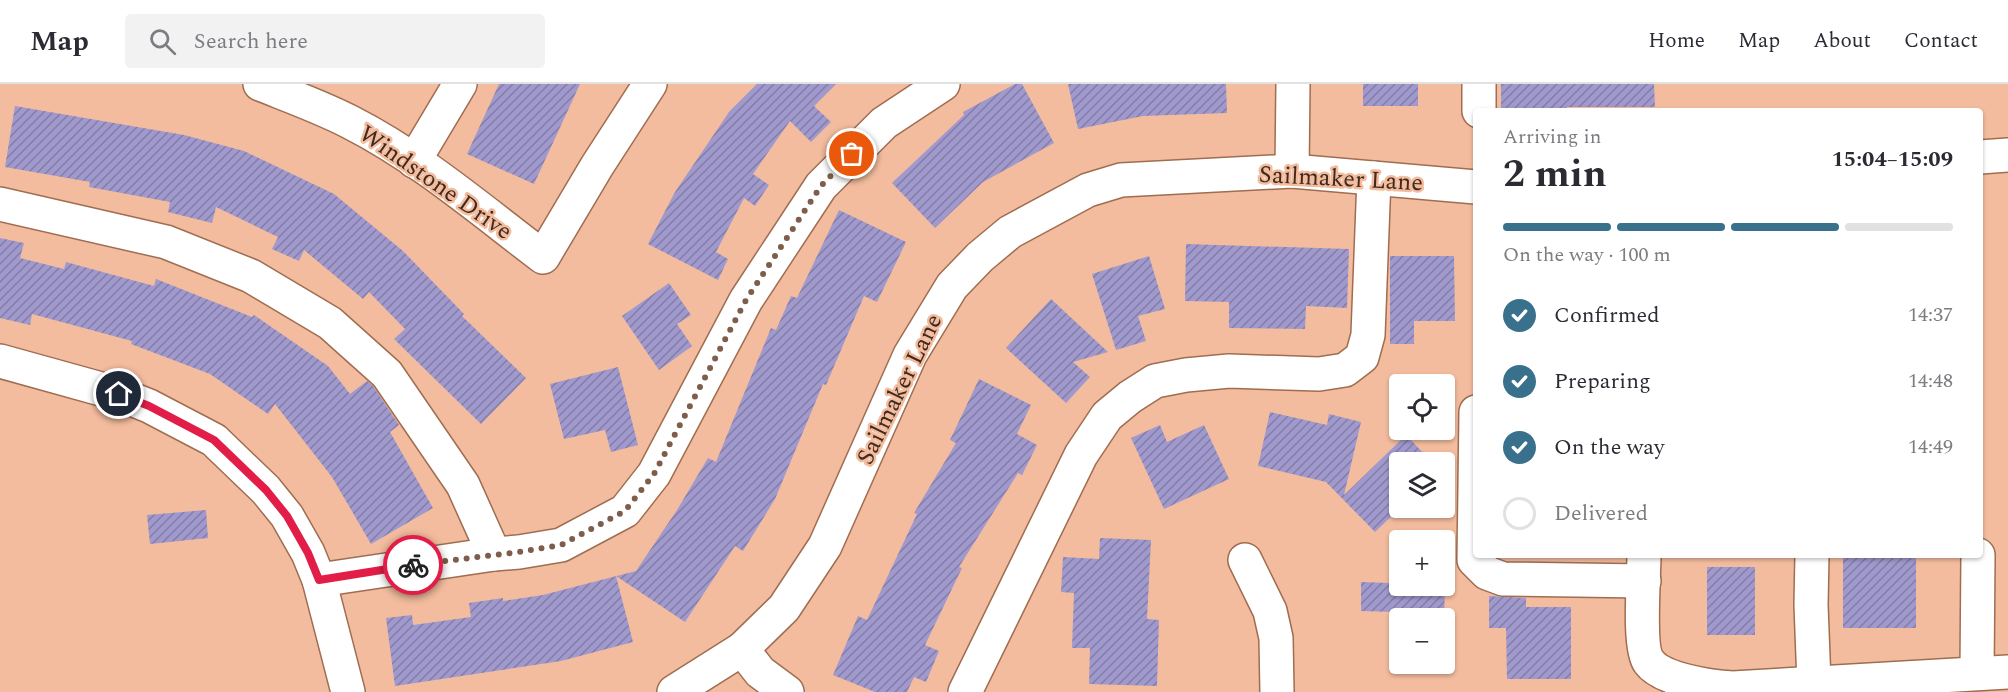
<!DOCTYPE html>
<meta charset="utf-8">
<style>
body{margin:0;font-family:Spectral,serif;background:#f2f2f3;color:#2b2b33;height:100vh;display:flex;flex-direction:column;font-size:22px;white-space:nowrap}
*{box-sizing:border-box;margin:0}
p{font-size:20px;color:#7c7c81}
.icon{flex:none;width:33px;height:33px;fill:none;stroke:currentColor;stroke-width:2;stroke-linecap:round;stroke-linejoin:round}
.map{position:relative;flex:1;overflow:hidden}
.drawer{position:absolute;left:1473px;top:24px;width:510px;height:450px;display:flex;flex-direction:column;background:#fff;border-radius:6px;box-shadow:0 2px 4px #0004}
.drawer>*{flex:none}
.buttons{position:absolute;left:1389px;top:290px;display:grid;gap:12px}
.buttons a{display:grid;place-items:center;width:66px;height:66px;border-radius:6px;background:#fff;box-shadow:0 2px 4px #0004;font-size:30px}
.pin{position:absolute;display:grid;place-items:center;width:51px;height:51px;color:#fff;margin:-26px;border:3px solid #fff;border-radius:50%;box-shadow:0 2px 6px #0007}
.courier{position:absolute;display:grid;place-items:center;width:60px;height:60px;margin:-30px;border:4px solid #e11d48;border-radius:50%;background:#fff;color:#222;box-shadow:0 2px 8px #0007}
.summary em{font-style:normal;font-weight:700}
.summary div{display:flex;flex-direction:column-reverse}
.summary{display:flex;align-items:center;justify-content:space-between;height:102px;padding:0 30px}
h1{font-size:39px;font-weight:700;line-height:45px}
.bar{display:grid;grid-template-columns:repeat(4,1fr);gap:9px 6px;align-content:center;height:72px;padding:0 30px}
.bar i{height:8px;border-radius:4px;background:#e1e1e2}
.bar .active{background:#39718c}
.bar p{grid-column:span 4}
ol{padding:0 30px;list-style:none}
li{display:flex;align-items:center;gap:18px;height:66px}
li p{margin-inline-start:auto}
li .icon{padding:6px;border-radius:50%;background:#39718c;color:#fff;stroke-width:4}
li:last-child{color:#7c7c81}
li i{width:33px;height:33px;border:3px solid #e1e1e2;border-radius:50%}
header{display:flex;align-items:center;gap:36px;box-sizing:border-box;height:84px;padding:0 30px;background:#fff;border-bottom:2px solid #e1e1e2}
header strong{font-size:28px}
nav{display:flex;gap:33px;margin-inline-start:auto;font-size:21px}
.search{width:420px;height:54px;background:#f2f2f3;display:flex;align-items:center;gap:15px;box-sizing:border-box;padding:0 21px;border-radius:6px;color:#7c7c81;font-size:22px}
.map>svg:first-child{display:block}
</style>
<header>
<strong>Map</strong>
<div class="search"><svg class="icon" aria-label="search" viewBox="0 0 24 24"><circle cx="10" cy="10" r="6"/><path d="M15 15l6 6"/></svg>Search here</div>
<nav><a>Home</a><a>Map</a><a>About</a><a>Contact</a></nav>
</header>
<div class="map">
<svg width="2008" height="608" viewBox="0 0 2008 608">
<defs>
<pattern id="building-hatch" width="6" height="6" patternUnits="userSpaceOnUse" patternTransform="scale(1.5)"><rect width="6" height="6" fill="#a099cd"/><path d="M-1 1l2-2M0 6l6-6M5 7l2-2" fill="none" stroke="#847da6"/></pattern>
</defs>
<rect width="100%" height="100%" fill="#f3bc9e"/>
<g fill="url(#building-hatch)">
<polygon points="499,0 580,0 534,100 467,70"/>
<polygon points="757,0 836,0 814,22 831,38 811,58 790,37 753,90 769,101 755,122 744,114 716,168 728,175 718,196 648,160 675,108 729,28"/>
<polygon points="1015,0 1022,0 1054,59 983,98 935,144 892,99 964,31 963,28"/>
<polygon points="1068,0 1226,0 1227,29 1143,32 1078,45"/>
<rect x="1363" y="0" width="55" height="22"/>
<polygon points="1501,0 1654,0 1655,23 1567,23 1567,27 1501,27"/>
<polygon points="15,22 184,51 244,67 334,110 403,167 464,230 462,232 526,294 481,340 394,255 405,245 369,208 363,215 304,166 299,177 272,165 278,153 216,123 212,139 168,128 170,118 89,103 90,98 5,83"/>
<polygon points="839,126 906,158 877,218 864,212 826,301 823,300 775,415 743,467 735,462 685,538 616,492 633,558 561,577 395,602 386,534 412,531 413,541 471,533 469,519 503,514 503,517 543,511 636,487 677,426 708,374 716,378 771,244 776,246 791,212 797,214"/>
<polygon points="0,154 24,159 20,174 64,185 66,178 154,202 156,195 252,233 254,231 328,282 350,310 367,297 373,302 399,341 390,348 433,424 371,460 332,393 275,320 268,330 210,290 131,260 132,257 32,230 30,241 0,234"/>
<polygon points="1186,160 1349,165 1347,224 1306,222 1305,245 1229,244 1229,218 1185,217"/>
<polygon points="1149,172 1165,225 1138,232 1146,257 1116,266 1092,190"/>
<polygon points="1390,172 1454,172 1455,237 1414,237 1414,260 1390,260"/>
<polygon points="669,199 691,231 677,240 692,262 659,286 622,232"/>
<polygon points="1051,215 1108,268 1073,278 1090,293 1066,319 1006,264"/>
<polygon points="618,283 638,361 611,368 605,346 564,355 550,300"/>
<polygon points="979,295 1031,321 1017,350 1037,361 1022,391 1018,389 959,483 962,484 925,561 939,567 926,598 914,593 907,608 875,608 833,591 858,532 867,536 917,430 914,429 956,359 950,356"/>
<polygon points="1270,328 1327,341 1329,330 1361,338 1344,411 1406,351 1432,378 1400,378 1400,424 1375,448 1326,398 1258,382"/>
<polygon points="1160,341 1167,358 1204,341 1229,395 1164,425 1131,354"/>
<polygon points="206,426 208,454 150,460 147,431"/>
<polygon points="1100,454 1151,456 1147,535 1159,536 1157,602 1089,600 1090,564 1072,564 1074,509 1061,508 1063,473 1099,475"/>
<rect x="1843" y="473" width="73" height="71"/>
<rect x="1707" y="483" width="48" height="68"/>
<polygon points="1361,498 1445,501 1444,534 1393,534 1393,528 1361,527"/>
<polygon points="1489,512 1526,514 1526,523 1571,523 1571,595 1507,595 1506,544 1489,544"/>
</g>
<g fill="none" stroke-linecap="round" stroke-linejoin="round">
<g stroke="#9f6d51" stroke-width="36">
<g id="minor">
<path d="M260 0C290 12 321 23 350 38 419 73 481 126 543 173L597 82 650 0"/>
<polyline points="1479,27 1479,0"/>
<polyline points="1980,73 2008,71"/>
<polyline points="414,77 460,0"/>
<polyline points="1292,87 1293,0"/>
<polyline points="0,120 166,158 251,192 330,239 387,290 463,401 494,470 519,468 561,461 625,427 654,390 746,216 821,102 884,39 943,0"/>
<polyline points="0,277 119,310 149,322 214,356 266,406 287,432 308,469 319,496 348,608"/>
<polyline points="1476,328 1474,476 1487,489 1503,495 1644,497"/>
<path d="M1644 471C1644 492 1638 564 1649 578 1662 596 1712 603 1733 604L2008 588"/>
<polyline points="1812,471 1811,521 1814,599"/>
<polyline points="1245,476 1270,527 1276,554 1277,608"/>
<polyline points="319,496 494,470"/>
<polyline points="742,565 760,588 787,608"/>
<polyline points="1977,589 1978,471"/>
<polyline points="674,608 742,565 784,524 825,462 910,271 952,202 980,173 1010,148 1088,106 1121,96 1292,87 1476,103"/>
<polyline points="965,608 1081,371 1107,332 1130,313 1155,297 1186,291 1229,287 1319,290 1345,286 1362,273 1368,251 1374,94"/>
</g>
</g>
<use href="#minor" stroke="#fff" stroke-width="33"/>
</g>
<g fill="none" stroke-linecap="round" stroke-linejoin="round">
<polyline stroke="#7e5d4b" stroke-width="6" stroke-dasharray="0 10.8" points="413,481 519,468 561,461 625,427 654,390 746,216 821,102 852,70"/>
<polyline stroke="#e11d48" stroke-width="8" points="119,310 149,322 214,356 266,406 287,432 308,469 319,496 413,481"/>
</g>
<g text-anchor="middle" stroke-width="5" stroke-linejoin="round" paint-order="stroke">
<g font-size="24" fill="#3f2a1e" stroke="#f3bc9e">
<text transform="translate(1341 94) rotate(3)" y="8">Sailmaker Lane</text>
<text transform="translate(436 98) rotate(35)" y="8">Windstone Drive</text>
<text transform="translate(899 305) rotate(-64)" y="8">Sailmaker Lane</text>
</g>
</g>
</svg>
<div class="buttons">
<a><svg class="icon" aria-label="locate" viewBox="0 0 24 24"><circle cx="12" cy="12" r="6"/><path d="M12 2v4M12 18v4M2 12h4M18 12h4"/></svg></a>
<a><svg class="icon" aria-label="layers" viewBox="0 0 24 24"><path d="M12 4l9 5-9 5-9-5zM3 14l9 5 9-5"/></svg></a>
<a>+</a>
<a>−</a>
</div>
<div class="pin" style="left:852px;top:70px;background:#ea580c"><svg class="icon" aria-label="bag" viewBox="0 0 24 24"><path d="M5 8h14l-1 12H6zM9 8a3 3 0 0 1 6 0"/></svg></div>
<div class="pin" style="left:119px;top:310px;background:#1f2937"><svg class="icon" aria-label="home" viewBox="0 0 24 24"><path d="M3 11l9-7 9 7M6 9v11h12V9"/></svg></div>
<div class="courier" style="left:413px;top:481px"><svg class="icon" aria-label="bike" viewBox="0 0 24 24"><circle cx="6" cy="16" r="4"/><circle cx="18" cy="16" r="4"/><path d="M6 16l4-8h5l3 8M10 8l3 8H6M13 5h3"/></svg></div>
<section class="drawer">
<div class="summary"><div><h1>2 min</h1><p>Arriving in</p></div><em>15:04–15:09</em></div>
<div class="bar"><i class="active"></i><i class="active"></i><i class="active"></i><i></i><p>On the way · 100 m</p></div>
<ol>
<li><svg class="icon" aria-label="check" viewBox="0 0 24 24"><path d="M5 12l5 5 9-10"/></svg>Confirmed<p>14:37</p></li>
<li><svg class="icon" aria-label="check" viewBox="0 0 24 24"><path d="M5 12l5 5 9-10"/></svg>Preparing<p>14:48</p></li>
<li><svg class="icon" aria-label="check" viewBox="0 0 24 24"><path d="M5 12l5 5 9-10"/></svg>On the way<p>14:49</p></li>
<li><i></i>Delivered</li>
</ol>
</section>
</div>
